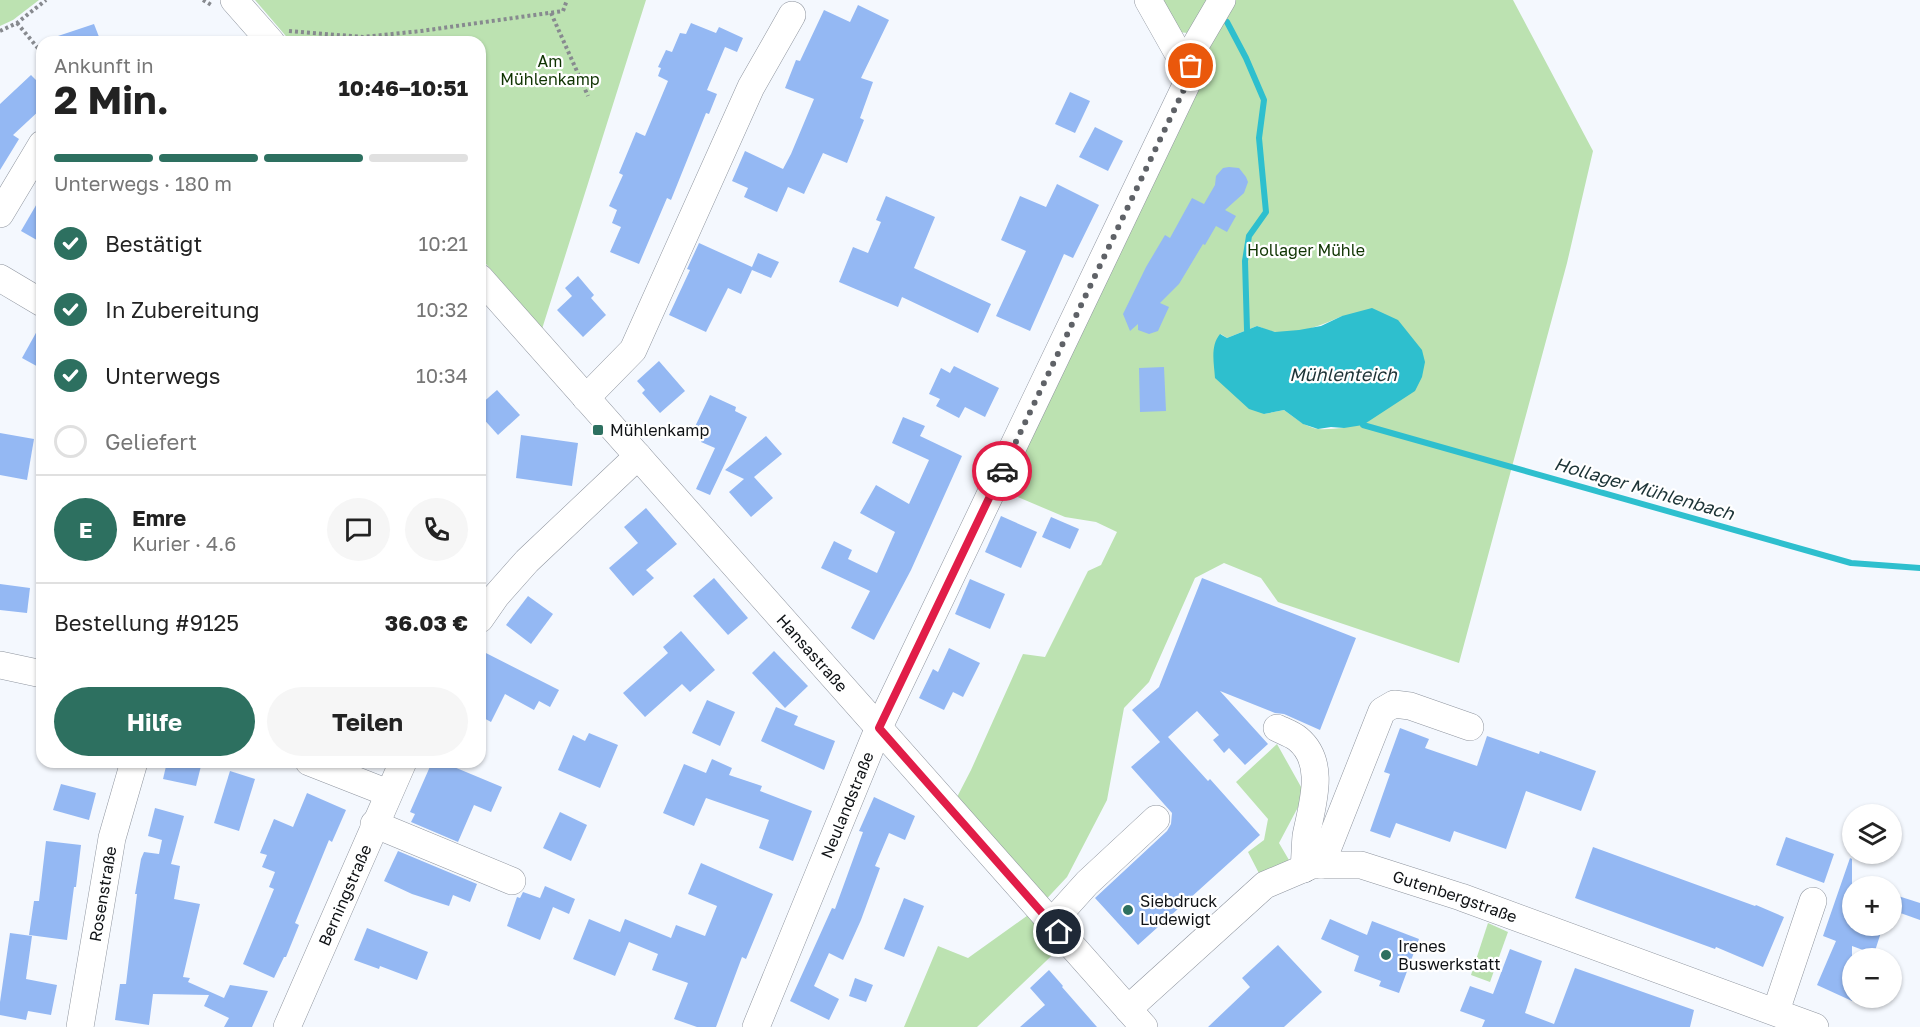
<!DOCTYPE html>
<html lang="de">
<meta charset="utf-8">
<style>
body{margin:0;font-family:"Golos Text",sans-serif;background:#f6f6f6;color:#222;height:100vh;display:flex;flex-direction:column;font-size:22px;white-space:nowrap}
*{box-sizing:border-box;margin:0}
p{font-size:20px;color:#767676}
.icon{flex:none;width:33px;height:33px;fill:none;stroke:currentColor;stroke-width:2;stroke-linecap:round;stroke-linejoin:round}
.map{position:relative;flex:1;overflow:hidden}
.drawer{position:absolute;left:36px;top:36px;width:450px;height:732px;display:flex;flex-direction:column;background:#fff;border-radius:18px;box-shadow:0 2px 4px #0004}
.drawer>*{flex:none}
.buttons{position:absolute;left:1842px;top:804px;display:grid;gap:12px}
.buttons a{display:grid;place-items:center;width:60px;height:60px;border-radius:50%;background:#fff;box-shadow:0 2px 4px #0004;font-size:30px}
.pin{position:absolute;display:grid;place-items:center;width:51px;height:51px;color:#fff;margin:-26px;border:3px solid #fff;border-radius:50%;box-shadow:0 2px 6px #0007}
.courier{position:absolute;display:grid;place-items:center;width:60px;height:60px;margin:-30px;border:4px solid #e11d48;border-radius:50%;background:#fff;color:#222;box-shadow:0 2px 8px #0007}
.summary em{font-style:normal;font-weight:700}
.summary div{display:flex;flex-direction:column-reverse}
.summary{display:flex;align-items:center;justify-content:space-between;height:102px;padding:0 18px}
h1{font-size:39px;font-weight:700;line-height:45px}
.bar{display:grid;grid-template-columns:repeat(4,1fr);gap:9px 6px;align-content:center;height:72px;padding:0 18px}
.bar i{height:8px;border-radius:4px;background:#e0e0e0}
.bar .on{background:#2d7060}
.bar p{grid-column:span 4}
.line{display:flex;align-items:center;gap:15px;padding:0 18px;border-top:2px solid #e0e0e0}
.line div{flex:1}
.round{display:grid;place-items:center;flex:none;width:63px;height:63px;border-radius:32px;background:#f6f6f6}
ol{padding:0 18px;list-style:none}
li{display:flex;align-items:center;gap:18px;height:66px}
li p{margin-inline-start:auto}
li .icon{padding:6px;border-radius:50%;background:#2d7060;color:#fff;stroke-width:4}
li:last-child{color:#767676}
li i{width:33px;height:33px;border:3px solid #e0e0e0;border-radius:50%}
.cta{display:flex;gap:12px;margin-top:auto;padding:12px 18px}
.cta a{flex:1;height:69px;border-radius:36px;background:#2d7060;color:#fff;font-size:24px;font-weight:700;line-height:69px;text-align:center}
.cta a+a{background:#f6f6f6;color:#222}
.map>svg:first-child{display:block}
</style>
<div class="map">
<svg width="1920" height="1027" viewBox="0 0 1920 1027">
<rect width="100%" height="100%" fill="#f4f8fe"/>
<g fill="#bce2b1" fill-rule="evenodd">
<polygon points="0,0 39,0 13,20 0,26"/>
<polygon points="255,0 646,0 542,329 480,257 480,42 291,42"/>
<polygon points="1155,0 1212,0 1188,33 1178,32"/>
<path d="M1229 0H1513L1593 151 1567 263 1459 663 1278 602 1261 578 1224 563 1195 578 1149 682 1124 708 1107 800 1067 877 1038 908 1067 941 977 1027H904L938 946 968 958 1038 908 956 799 971 770 1023 654 1045 657 1088 571 1101 565 1117 532 1096 522 1065 517 994 487 1208 34ZM1342 316 1344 428C1335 428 1327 430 1319 429 1306 428 1294 417 1284 410L1264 414 1221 334 1227 338 1257 326C1263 328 1270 332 1276 332 1298 335 1322 325 1342 316Z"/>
<polygon points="1277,744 1305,794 1279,843 1296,872 1265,885 1248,852 1264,840 1268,819 1236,782"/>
<polygon points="1488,923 1508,932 1490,982 1471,975"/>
</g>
<path fill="#2ebfce" d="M1372 308 1398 320 1422 350 1425 362 1422 377 1415 391 1363 425 1344 428 1331 427 1318 429 1303 424 1284 410 1264 414 1249 409 1215 378C1214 363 1210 346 1220 334L1227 338 1257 326 1275 332 1299 330 1321 326 1342 316Z"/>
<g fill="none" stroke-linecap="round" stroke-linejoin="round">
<g stroke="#2ebfce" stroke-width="6">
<polyline points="1227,22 1246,58 1264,100 1259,138 1266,212 1249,236 1245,261 1247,330"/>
<polyline points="1363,425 1851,563 1920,568"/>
</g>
</g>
<g fill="#94b8f3">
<polygon points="858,5 889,20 861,78 873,82 860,118 864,120 847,163 823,153 804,194 788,187 777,212 744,197 748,188 732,181 745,151 783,169 791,154 814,99 785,88 796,60 800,61 824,10 850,22"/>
<polygon points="691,23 716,33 719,27 743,38 737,52 725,47 707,90 717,94 709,114 706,113 671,200 667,198 639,264 610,252 621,227 612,223 617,210 609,206 623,175 619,173 636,132 645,136 668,81 658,76 661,68 658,67 666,50 672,52 680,33 686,34"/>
<polygon points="94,24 101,42 50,42 49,39"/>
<polygon points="31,75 42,86 42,108 13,135 19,139 0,170 0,104"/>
<polygon points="1070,92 1090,101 1075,133 1055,124"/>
<polygon points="1095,127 1123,141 1108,171 1079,157"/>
<polygon points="1229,167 1239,168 1246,177 1248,182 1244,193 1225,210 1236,216 1227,232 1216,226 1205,245 1203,244 1179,284 1160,303 1169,307 1158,331 1149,334 1138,330 1138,324 1130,331 1123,314 1146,267 1165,235 1170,238 1192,198 1204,204 1215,185 1216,176 1223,168"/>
<polygon points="1057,184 1099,205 1073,258 1064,254 1030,331 996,316 1026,251 1001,240 1020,196 1046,207"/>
<polygon points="42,195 42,243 21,231"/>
<polygon points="886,196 935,217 914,268 991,304 978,333 902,297 898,307 839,282 853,247 868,253 881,222 876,220"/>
<polygon points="699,243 752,267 758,253 779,262 771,278 752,270 741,294 728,288 706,332 669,315 690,270 687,269"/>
<polygon points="578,276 594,295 591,298 606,315 583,337 557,310 572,296 565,288"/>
<polygon points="42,322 42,369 22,358"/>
<polygon points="659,361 685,391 660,413 642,393 645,390 637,381"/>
<polygon points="954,366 999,388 985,417 965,407 959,418 936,406 940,399 929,394 941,368 950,373"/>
<polygon points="1164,367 1166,411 1140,412 1139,368"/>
<polygon points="497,390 520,415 498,435 480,415 480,405"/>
<polygon points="710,395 736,407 735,411 747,417 710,495 696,489 715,448 701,442 702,438 692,433"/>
<polygon points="903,417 925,426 920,436 962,456 911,570 874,640 851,628 870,591 821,568 834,541 852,550 848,559 877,573 895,532 860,513 876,485 909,504 929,460 892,443"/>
<polygon points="0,433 34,439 27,480 0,475"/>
<polygon points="521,435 578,443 572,486 516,478"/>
<polygon points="766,436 782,454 754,477 773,498 751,517 729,492 744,479 725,470"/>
<polygon points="646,508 677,544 646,570 654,578 633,596 609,568 638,543 624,527"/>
<polygon points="1001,516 1037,532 1021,568 985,552"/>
<polygon points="1051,517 1079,529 1070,549 1042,537"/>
<polygon points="714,578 748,618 728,635 693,596"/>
<polygon points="1202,578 1356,638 1320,730 1284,714 1275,713 1220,691 1268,744 1245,765 1229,748 1224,753 1213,740 1219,735 1197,711 1168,737 1208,781 1210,779 1260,835 1138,945 1095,898 1167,831 1171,824 1172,813 1131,767 1160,742 1132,710 1159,687"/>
<polygon points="970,579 1005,594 990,629 955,614"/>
<polygon points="0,584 30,588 27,613 0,610"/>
<polygon points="528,596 553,614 531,644 506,625"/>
<polygon points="681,631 715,670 690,692 682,684 645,717 623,693 668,653 663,647"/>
<polygon points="949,648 980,663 963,697 953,692 944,710 919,698 933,669 938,672"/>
<polygon points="480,650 559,690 550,707 539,701 534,710 505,694 491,722 480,716"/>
<polygon points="774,651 808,686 785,708 752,673"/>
<polygon points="707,700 735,712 720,746 692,733"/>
<polygon points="776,707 798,716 794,725 835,741 824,770 761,741"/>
<polygon points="1400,728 1429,739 1425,748 1477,766 1487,736 1539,754 1540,751 1596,771 1581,811 1526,791 1506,849 1454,831 1450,842 1396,823 1390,838 1370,831 1390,774 1384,772"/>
<polygon points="589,733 618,745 600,788 558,770 573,735 585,741"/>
<polygon points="712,759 732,768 729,775 762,786 760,791 812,811 793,861 759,848 769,820 706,798 694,826 663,813 684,764 706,773"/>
<polygon points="167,762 202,762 196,786 163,779"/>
<polygon points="432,762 442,762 502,787 491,812 474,805 458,842 411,822 415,814 410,812"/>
<polygon points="230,771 255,779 239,831 214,823"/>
<polygon points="61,784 96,793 89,820 53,810"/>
<polygon points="307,793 346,810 332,842 329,840 295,923 299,925 286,957 284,957 274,978 243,964 274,889 269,887 275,872 262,867 267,855 260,853 274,819 293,827"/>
<polygon points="874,797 915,816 905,840 889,833 875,866 880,868 861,920 843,960 829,953 814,986 839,999 829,1020 790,1001 832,908 835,909 863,832 859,831"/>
<polygon points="155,808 184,816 171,864 180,866 174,899 200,904 183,977 190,978 188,982 224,998 230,985 268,991 252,1027 224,1027 229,1018 204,1006 209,995 153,994 149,1025 115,1020 120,984 126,984 137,894 135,894 141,859 144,852 159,854 162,840 148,836"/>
<polygon points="560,812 587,825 571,861 543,848"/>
<polygon points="1786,837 1834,854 1824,883 1776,865"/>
<polygon points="46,841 81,845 76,887 74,887 67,940 29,935 34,901 39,901"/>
<polygon points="1593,847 1755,906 1756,905 1784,917 1763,967 1716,947 1715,949 1575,898"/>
<polygon points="398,851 477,884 470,902 453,895 449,906 412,894 384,881"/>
<polygon points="1850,858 1852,859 1852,926 1883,926 1874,954 1852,946 1852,1001 1817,985 1836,941 1823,936"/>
<polygon points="701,863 773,894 746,959 742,957 716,1027 697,1027 674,1019 688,983 652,970 658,954 629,942 615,976 573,959 589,919 620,932 625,919 671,938 676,925 705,936 717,906 688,894"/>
<polygon points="545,886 575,899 569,914 553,907 540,940 507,926 517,897 520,898 523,892 540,898"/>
<polygon points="1892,894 1920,903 1920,920 1892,910"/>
<polygon points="904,898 924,906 904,957 884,949"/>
<polygon points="1330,919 1367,935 1372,921 1419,939 1399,993 1379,986 1381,981 1354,971 1359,956 1321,939"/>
<polygon points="367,928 428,952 417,980 380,966 379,969 354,960"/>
<polygon points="10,933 32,936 26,979 57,985 51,1015 28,1011 26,1020 0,1015 0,1002"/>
<polygon points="1278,945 1322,992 1284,1027 1208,1027 1250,987 1242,978"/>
<polygon points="1510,949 1542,961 1525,1013 1554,1024 1575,968 1694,1010 1690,1027 1482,1027 1485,1020 1460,1011 1470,986 1493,994"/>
<polygon points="1049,970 1063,986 1062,987 1097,1027 1020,1027 1045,1005 1030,988"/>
<polygon points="855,978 873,985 866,1002 849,996"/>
</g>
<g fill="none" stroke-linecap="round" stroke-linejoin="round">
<g stroke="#8f959f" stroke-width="28">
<g id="minor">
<polyline points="234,0 271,42"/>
<polyline points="1148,0 1179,55 1191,66"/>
<polyline points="0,214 42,144"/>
<polyline points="0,278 42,303"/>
<path id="s1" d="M480 278 1144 1027"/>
<polyline points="586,398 633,350 751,87 792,15"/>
<polyline points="480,619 496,596 527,561 638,456"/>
<polyline points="0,665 42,674"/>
<path d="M1277 728C1283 731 1292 734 1298 739 1327 763 1312 805 1306 836 1305 847 1305 858 1304 869"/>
<polyline points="309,762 388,793"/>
<polyline points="374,824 512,881"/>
<polyline points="1321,865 1382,711 1394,704 1410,706 1470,727"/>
<polyline points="1051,923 1087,883 1156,819"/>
<path id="s2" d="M1128 1009 1265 885 1312 865H1361L1461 897 1815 1027"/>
<polyline points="1776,1011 1813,901"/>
<path id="s3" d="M80 1027 112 838 134 762"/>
<path id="s4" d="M287 1027 403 762"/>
<path id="s5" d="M756 1027 879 727 1188 81 1195 46 1222 0"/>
</g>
</g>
<g stroke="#878a8f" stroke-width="4" stroke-dasharray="3 3" stroke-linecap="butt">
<polyline points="203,0 213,6"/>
<polyline points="551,13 588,96"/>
<polyline points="17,23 42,53"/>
<polyline points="0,31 17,23 46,0"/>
<polyline points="289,31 363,37 421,31 563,11 567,0"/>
</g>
<use href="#minor" stroke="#fff" stroke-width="27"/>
</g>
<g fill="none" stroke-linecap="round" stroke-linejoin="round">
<polyline stroke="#5f6267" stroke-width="6" stroke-dasharray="0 10.8" points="1002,471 1188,81 1191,66"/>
<polyline stroke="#e11d48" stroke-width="8" points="1002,471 879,728 1059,932"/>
</g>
<g fill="#2d7060" stroke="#fff" stroke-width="2">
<rect x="592" y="424" width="12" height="12" rx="3"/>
<circle cx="1128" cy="910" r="6"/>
<circle cx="1386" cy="955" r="6"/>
</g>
<g text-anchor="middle" stroke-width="4.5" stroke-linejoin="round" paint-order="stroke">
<g font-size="16" fill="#0e3301" stroke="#fff">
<text x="550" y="67">Am<tspan x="550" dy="18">Mühlenkamp</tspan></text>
<text x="1306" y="256">Hollager Mühle</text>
</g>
<g font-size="16" fill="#0f1215" stroke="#fff" text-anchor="start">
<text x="610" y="436">Mühlenkamp</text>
<text x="1140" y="907">Siebdruck<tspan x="1140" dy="18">Ludewigt</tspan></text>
<text x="1398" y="952">Irenes<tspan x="1398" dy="18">Buswerkstatt</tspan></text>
</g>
<g font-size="16" fill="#0f1215" stroke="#fff">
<text dy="6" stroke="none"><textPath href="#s1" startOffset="501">Hansastraße</textPath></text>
<text dy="6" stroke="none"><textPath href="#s5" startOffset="240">Neulandstraße</textPath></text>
<text dy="6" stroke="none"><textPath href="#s3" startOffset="135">Rosenstraße</textPath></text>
<text dy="6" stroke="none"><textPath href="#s4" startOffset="144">Berningstraße</textPath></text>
<text dy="6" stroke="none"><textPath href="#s2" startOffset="384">Gutenbergstraße</textPath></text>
</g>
<g font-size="18" font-style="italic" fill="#1c3336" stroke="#fff">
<text x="1343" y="381">Mühlenteich</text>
<text transform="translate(1644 489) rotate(16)" y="6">Hollager Mühlenbach</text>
</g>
</g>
</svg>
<div class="buttons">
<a><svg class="icon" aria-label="layers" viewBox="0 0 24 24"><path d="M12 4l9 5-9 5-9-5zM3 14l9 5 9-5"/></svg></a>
<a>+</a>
<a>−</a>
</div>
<div class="pin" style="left:1191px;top:66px;background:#ea580c"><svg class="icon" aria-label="bag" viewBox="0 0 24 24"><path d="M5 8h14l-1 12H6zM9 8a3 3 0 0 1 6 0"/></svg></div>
<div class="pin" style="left:1059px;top:932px;background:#1f2937"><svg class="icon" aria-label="home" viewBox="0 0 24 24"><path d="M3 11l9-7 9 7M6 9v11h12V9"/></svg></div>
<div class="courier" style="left:1002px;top:471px"><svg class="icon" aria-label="car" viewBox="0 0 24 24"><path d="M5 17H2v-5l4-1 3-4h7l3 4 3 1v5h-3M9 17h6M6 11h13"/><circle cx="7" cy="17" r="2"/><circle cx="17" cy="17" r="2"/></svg></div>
<section class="drawer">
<div class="summary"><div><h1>2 Min.</h1><p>Ankunft in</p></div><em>10:46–10:51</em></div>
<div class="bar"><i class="on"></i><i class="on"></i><i class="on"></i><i></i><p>Unterwegs · 180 m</p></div>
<ol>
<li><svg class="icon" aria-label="check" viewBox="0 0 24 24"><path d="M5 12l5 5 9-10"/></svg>Bestätigt<p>10:21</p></li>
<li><svg class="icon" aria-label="check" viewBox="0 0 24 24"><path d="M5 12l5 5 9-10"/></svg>In Zubereitung<p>10:32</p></li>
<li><svg class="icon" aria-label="check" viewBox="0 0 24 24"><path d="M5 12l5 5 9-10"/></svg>Unterwegs<p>10:34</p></li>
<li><i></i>Geliefert</li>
</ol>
<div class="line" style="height:108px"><b class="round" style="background:#2d7060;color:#fff">E</b><div><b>Emre</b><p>Kurier · 4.6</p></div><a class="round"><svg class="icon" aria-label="chat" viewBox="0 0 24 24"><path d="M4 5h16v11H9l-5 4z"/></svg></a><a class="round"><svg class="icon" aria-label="phone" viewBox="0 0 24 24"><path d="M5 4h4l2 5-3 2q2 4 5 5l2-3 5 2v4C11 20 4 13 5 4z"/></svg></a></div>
<div class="line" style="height:78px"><div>Bestellung #9125</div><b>36.03 €</b></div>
<div class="cta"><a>Hilfe</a><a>Teilen</a></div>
</section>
</div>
